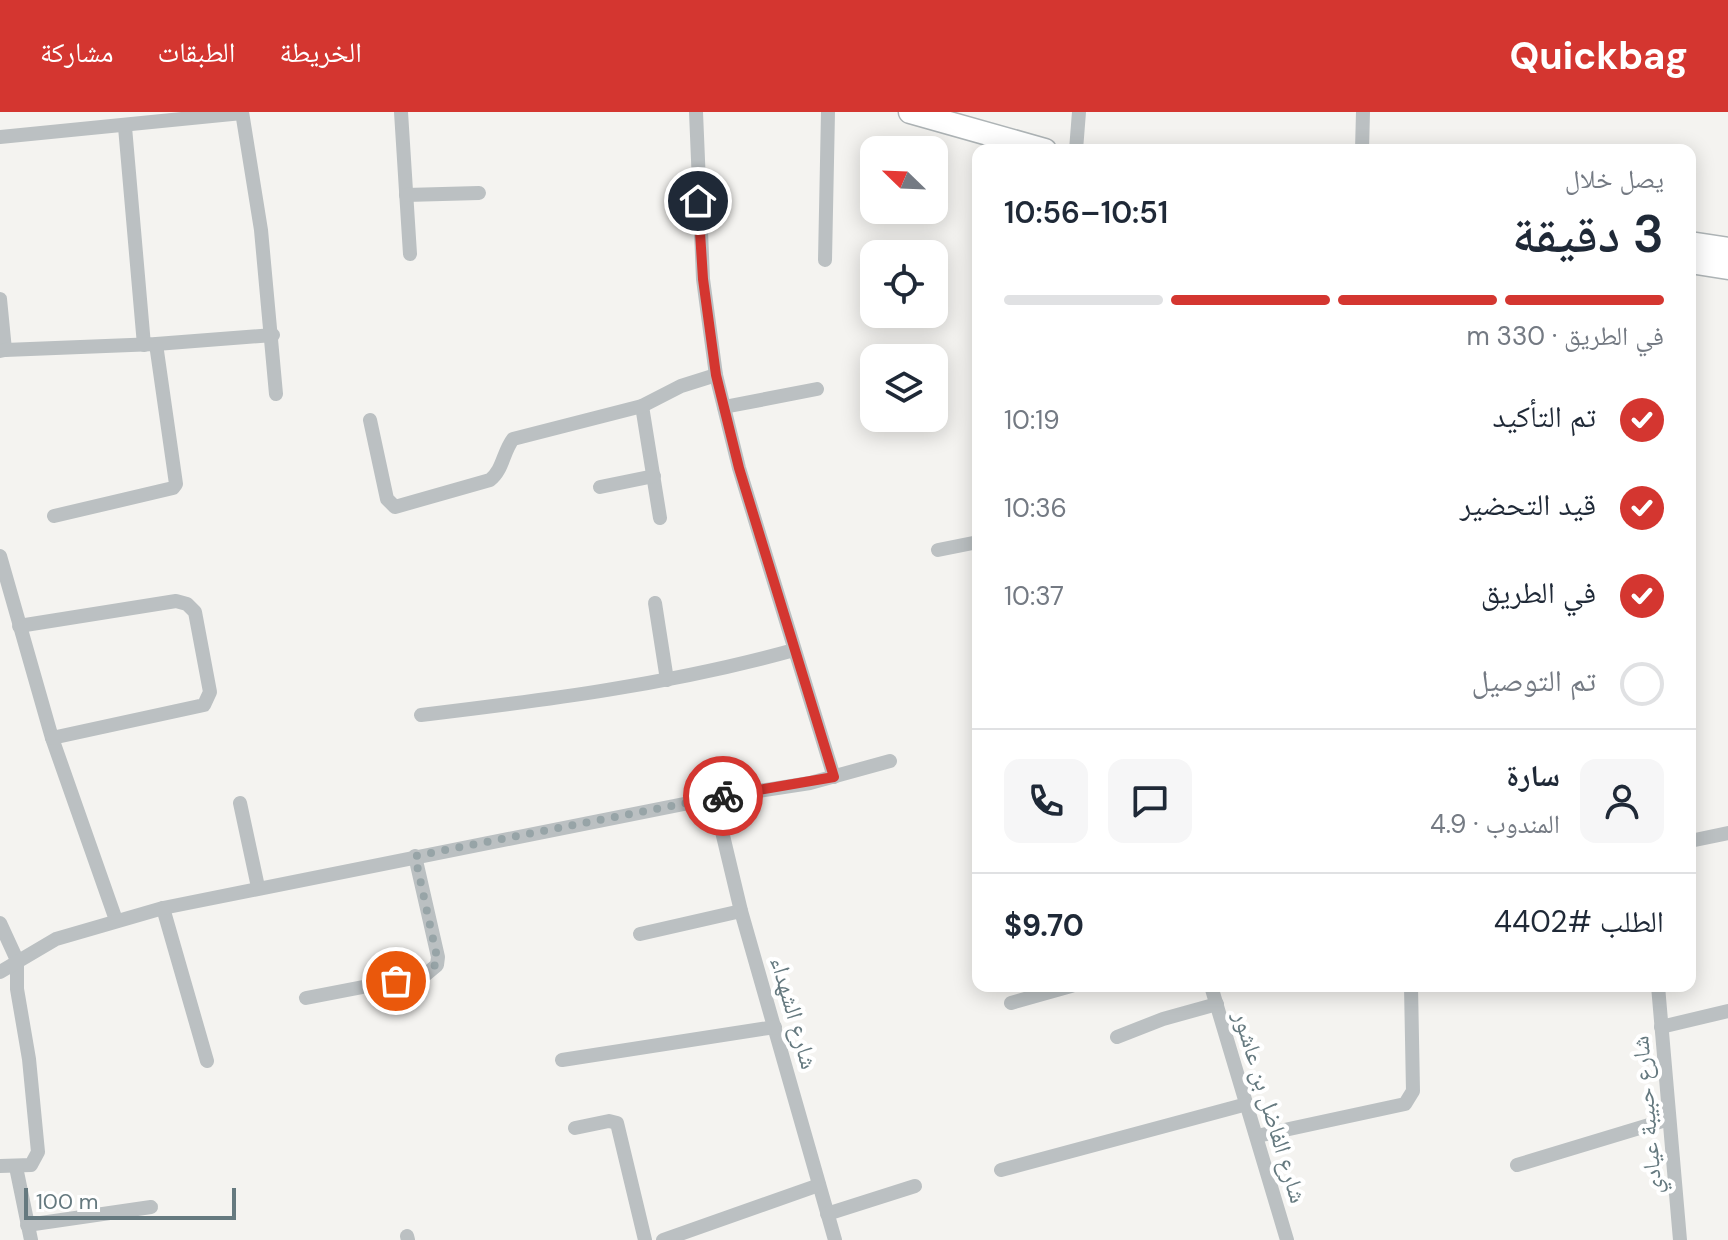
<!DOCTYPE html>
<html lang="ar">
<meta charset="utf-8">
<style>
body{margin:0;font-family:"DM Sans","Noto Naskh Arabic",sans-serif;background:#f6f6f7;color:#1f2937;direction:rtl;height:100vh;display:flex;flex-direction:column;font-size:30px;white-space:nowrap}
*{box-sizing:border-box;margin:0}
p{font-size:26px;color:#747a83}
.icon{flex:none;width:44px;height:44px;fill:none;stroke:currentColor;stroke-width:2;stroke-linecap:round;stroke-linejoin:round}
.map{position:relative;flex:1;overflow:hidden;direction:ltr}
.drawer{position:absolute;left:972px;top:32px;width:724px;height:848px;display:flex;flex-direction:column;background:#fff;border-radius:16px;box-shadow:0 4px 20px #0003;direction:rtl}
.drawer>*{flex:none}
.needle{width:52px;rotate:293deg}
.fabs{position:absolute;left:860px;top:24px;display:grid;gap:16px}
.fabs a{display:grid;place-items:center;width:88px;height:88px;border-radius:16px;background:#fff;box-shadow:0 4px 20px #0003;font-size:40px}
.scale{position:absolute;left:24px;bottom:20px;width:212px;box-sizing:border-box;padding-left:8px;border:4px solid #65797f;border-top:0;font-size:22px;line-height:28px;white-space:nowrap;color:#65797f;-webkit-text-stroke:6px #fff;paint-order:stroke}
.pin{position:absolute;display:grid;place-items:center;width:68px;height:68px;color:#fff;margin:-34px;border:4px solid #fff;border-radius:50%;box-shadow:0 2px 8px #0007}
.courier{position:absolute;display:grid;place-items:center;width:80px;height:80px;margin:-40px;border:6px solid #d43630;border-radius:50%;background:#fff;color:#222;box-shadow:0 2px 10px #0007}
.overview em{font-style:normal;font-weight:600}
.overview div{display:flex;flex-direction:column-reverse}
.overview{display:flex;align-items:center;justify-content:space-between;height:136px;padding:0 32px}
h1{font-size:52px;font-weight:600;line-height:60px}
.bar{display:grid;grid-template-columns:repeat(4,1fr);gap:12px 8px;align-content:center;height:96px;padding:0 32px}
.bar i{height:10px;border-radius:6px;background:#e0e1e3}
.bar .on{background:#d43630}
.bar p{grid-column:span 4}
.line{display:flex;align-items:center;gap:20px;padding:0 32px;border-top:2px solid #e0e1e3}
.line div{flex:1}
.round{display:grid;place-items:center;flex:none;width:84px;height:84px;border-radius:16px;background:#f6f6f7}
ol{padding:0 32px;list-style:none}
li{display:flex;align-items:center;gap:24px;height:88px}
li p{margin-inline-start:auto}
li .icon{padding:8px;border-radius:50%;background:#d43630;color:#fff;stroke-width:4}
li:last-child{color:#747a83}
li i{width:44px;height:44px;border:4px solid #e0e1e3;border-radius:50%}
header{display:flex;align-items:center;gap:48px;box-sizing:border-box;height:112px;padding:0 40px;background:#d43630;color:#fff}
header strong{font-size:38px}
nav{display:flex;gap:44px;margin-inline-start:auto;font-size:28px}
.map>svg:first-child{display:block}
</style>
<header>
<strong>Quickbag</strong>
<nav><a>الخريطة</a><a>الطبقات</a><a>مشاركة</a></nav>
</header>
<div class="map">
<svg width="1728" height="1128" viewBox="0 0 1728 1128">
<rect width="100%" height="100%" fill="#f4f3f0"/>
<g fill="none" stroke-linecap="round" stroke-linejoin="round">
<g stroke="#aeb4b6" stroke-width="25">
<g id="major">
<polyline points="910,0 1045,38"/>
<polyline points="1690,131 1728,137"/>
<polyline points="1690,150 1728,156"/>
</g>
</g>
<g stroke="#bbc0c2" stroke-width="14">
<polyline points="242,0 261,118 276,282"/>
<polyline points="401,0 410,142"/>
<polyline points="696,0 703,167 716,263 739,356 834,665"/>
<polyline points="125,15 144,233"/>
<polyline points="0,25 242,1"/>
<polyline points="1076,38 1079,0"/>
<polyline points="1362,38 1363,0"/>
<polyline points="406,83 479,81"/>
<polyline points="825,148 828,0"/>
<polyline points="0,187 5,238 0,239"/>
<polyline points="5,238 156,232 273,223"/>
<polyline points="642,294 660,406"/>
<polyline points="724,295 817,277"/>
<path d="M370 308 387 387 395 395 490 368C503 358 503 340 513 327L642 294 681 274 716 263"/>
<polyline points="600,375 654,364"/>
<polyline points="54,404 173,376 176,372 156,232"/>
<polyline points="938,438 978,430"/>
<polyline points="0,444 52,626 116,808"/>
<polyline points="655,491 667,568"/>
<polyline points="19,514 176,489 187,492 195,500 210,580 204,593 52,626"/>
<path d="M421 603C547 588 672 572 794 538"/>
<polyline points="714,686 741,799 835,1128"/>
<polyline points="240,691 258,775"/>
<polyline points="1690,729 1728,721"/>
<polyline points="163,796 207,949"/>
<polyline points="0,811 17,848 17,877 29,947 38,1040 31,1053 0,1054"/>
<polyline points="640,822 741,799"/>
<polyline points="0,860 56,827 163,796 714,686 810,671 890,649"/>
<polyline points="1211,874 1287,1128"/>
<polyline points="1658,874 1680,1128"/>
<polyline points="306,886 425,863 437,853 438,845 415,744"/>
<polyline points="1011,891 1071,874"/>
<polyline points="1661,915 1728,899"/>
<polyline points="1117,925 1163,907 1217,892"/>
<polyline points="562,948 775,915"/>
<polyline points="575,1016 609,1009 617,1011 645,1128"/>
<polyline points="1257,1024 1405,992 1413,979 1411,874"/>
<polyline points="1517,1053 1669,1007"/>
<polyline points="16,1055 31,1128"/>
<polyline points="1001,1058 1247,992"/>
<polyline points="827,1102 915,1074"/>
<polyline points="27,1113 151,1095"/>
<polyline points="407,1124 408,1128"/>
<polyline points="663,1128 819,1073"/>
</g>
<use href="#major" stroke="#fff" stroke-width="22"/>
</g>
<g fill="none" stroke-linecap="round" stroke-linejoin="round">
<polyline stroke="#97a4a7" stroke-width="8" stroke-dasharray="0 14.4" points="396,869 425,863 438,850 415,744 723,684"/>
<polyline stroke="#d43630" stroke-width="10" points="698,89 703,167 716,263 739,356 834,665 723,684"/>
</g>
<g text-anchor="middle" stroke-width="8" stroke-linejoin="round" paint-order="stroke">
<g font-size="24" fill="#65797f" stroke="#fff">
<text transform="translate(794 901) rotate(74)" y="8">شارع الشهداء</text>
<text transform="translate(1270 995) rotate(73)" y="8">شارع الفاضل بن عاشور</text>
<text transform="translate(1647 1003) rotate(-95)" y="8">شارع حبيبة عيادي</text>
</g>
</g>
</svg>
<div class="fabs">
<a><svg class="needle" viewBox="-14 -14 28 28"><path d="M0-13l5 13h-10z" fill="#e53935"/><path d="M0 13l5-13h-10z" fill="#747a83"/></svg></a>
<a><svg class="icon" aria-label="locate" viewBox="0 0 24 24"><circle cx="12" cy="12" r="6"/><path d="M12 2v4M12 18v4M2 12h4M18 12h4"/></svg></a>
<a><svg class="icon" aria-label="layers" viewBox="0 0 24 24"><path d="M12 4l9 5-9 5-9-5zM3 14l9 5 9-5"/></svg></a>
</div>
<div class="scale">100 m</div>
<div class="pin" style="left:396px;top:869px;background:#ea580c"><svg class="icon" aria-label="bag" viewBox="0 0 24 24"><path d="M5 8h14l-1 12H6zM9 8a3 3 0 0 1 6 0"/></svg></div>
<div class="pin" style="left:698px;top:89px;background:#1f2937"><svg class="icon" aria-label="home" viewBox="0 0 24 24"><path d="M3 11l9-7 9 7M6 9v11h12V9"/></svg></div>
<div class="courier" style="left:723px;top:684px"><svg class="icon" aria-label="bike" viewBox="0 0 24 24"><circle cx="6" cy="16" r="4"/><circle cx="18" cy="16" r="4"/><path d="M6 16l4-8h5l3 8M10 8l3 8H6M13 5h3"/></svg></div>
<section class="drawer">
<div class="overview"><div><h1>3 دقيقة</h1><p>يصل خلال</p></div><em>10:51–10:56</em></div>
<div class="bar"><i class="on"></i><i class="on"></i><i class="on"></i><i></i><p>في الطريق · 330 m</p></div>
<ol>
<li><svg class="icon" aria-label="check" viewBox="0 0 24 24"><path d="M5 12l5 5 9-10"/></svg>تم التأكيد<p>10:19</p></li>
<li><svg class="icon" aria-label="check" viewBox="0 0 24 24"><path d="M5 12l5 5 9-10"/></svg>قيد التحضير<p>10:36</p></li>
<li><svg class="icon" aria-label="check" viewBox="0 0 24 24"><path d="M5 12l5 5 9-10"/></svg>في الطريق<p>10:37</p></li>
<li><i></i>تم التوصيل</li>
</ol>
<div class="line" style="height:144px"><a class="round"><svg class="icon" aria-label="person" viewBox="0 0 24 24"><circle cx="12" cy="8" r="4"/><path d="M4 21q1-7 8-7t8 7"/></svg></a><div><b>سارة</b><p>المندوب · 4.9</p></div><a class="round"><svg class="icon" aria-label="chat" viewBox="0 0 24 24"><path d="M4 5h16v11H9l-5 4z"/></svg></a><a class="round"><svg class="icon" aria-label="phone" viewBox="0 0 24 24"><path d="M5 4h4l2 5-3 2q2 4 5 5l2-3 5 2v4C11 20 4 13 5 4z"/></svg></a></div>
<div class="line" style="height:104px"><div>الطلب #4402</div><b>$9.70</b></div>
</section>
</div>
